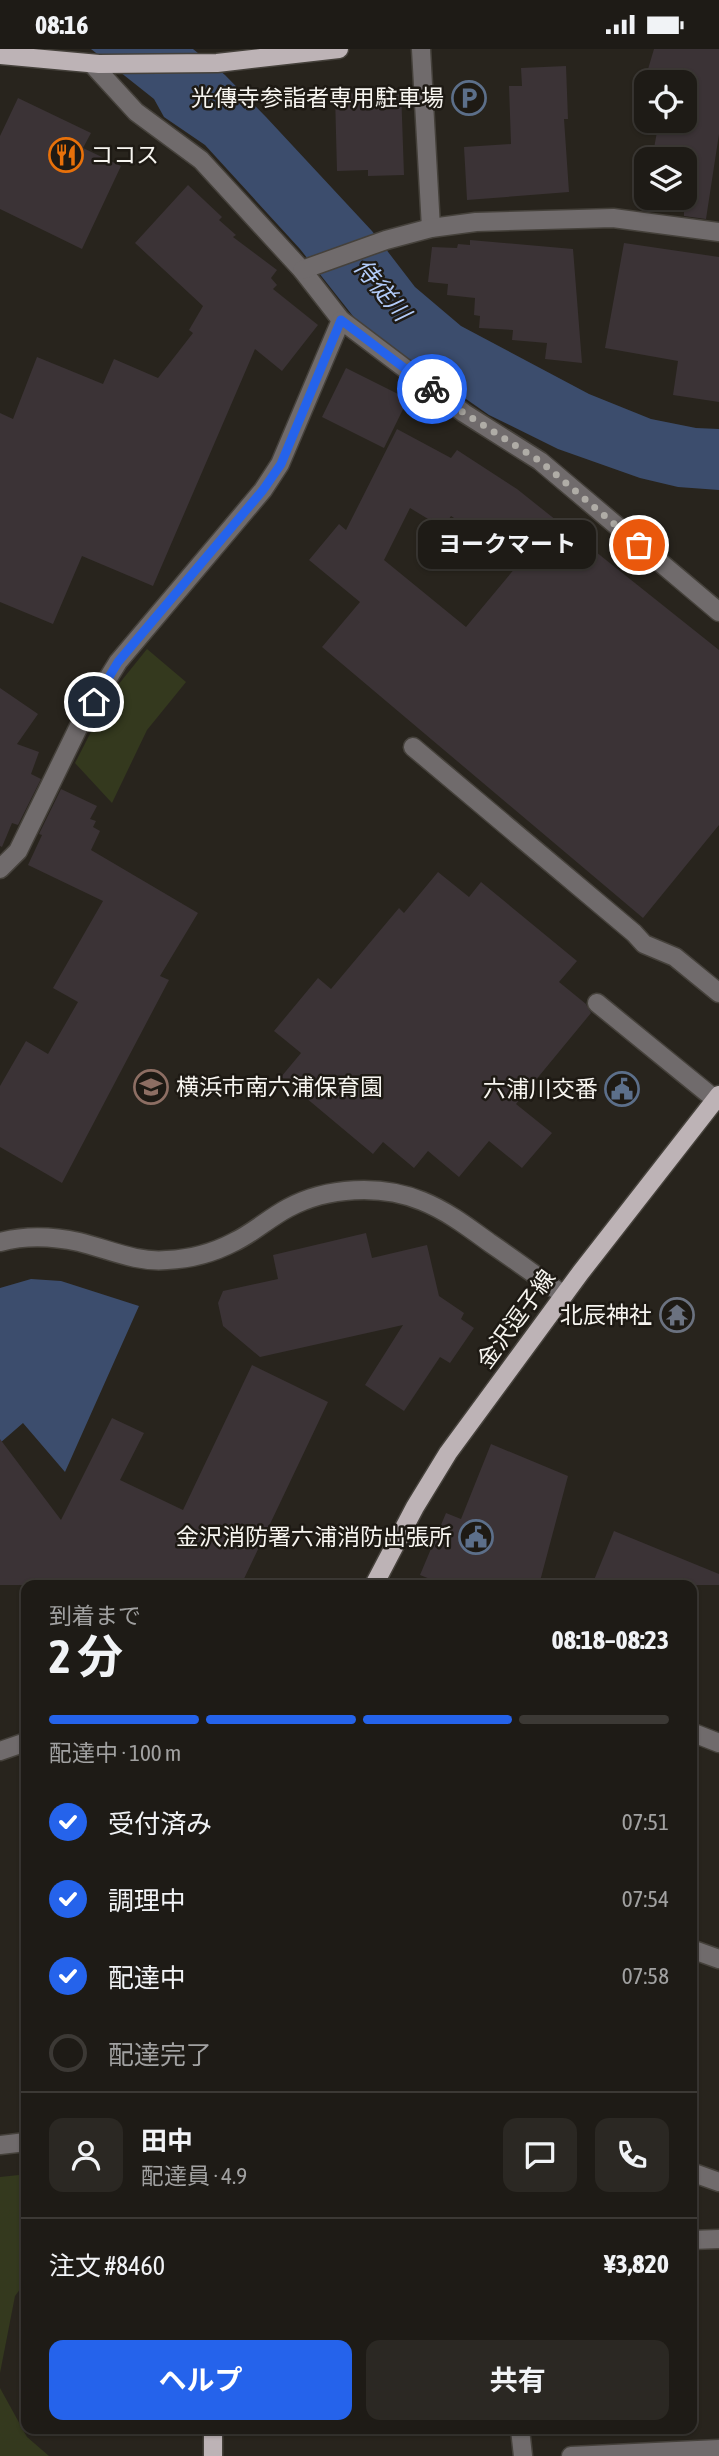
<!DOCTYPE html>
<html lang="ja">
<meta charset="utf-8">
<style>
body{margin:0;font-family:"Asap Condensed","Noto Sans JP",sans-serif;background:#2b2823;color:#f1f3f6;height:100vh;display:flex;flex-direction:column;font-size:26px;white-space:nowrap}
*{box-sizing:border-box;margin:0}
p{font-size:23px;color:#a1a1a1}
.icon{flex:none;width:38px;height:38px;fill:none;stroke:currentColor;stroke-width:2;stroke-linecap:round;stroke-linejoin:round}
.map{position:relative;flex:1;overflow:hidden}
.panel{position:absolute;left:21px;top:1531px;width:676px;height:854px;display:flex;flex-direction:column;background:#1e1b16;border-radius:14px;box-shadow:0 2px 5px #0004,0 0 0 2px #3c3935}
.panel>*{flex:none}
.buttons{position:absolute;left:634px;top:21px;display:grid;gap:14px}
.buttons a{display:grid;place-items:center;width:63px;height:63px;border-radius:14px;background:#1e1b16;box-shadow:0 2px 5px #0004,0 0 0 2px #3c3935;font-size:35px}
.pin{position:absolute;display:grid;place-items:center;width:60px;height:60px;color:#fff;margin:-30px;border:4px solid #fff;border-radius:50%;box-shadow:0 2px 7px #0007}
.courier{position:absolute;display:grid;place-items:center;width:70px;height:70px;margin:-35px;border:5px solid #2563eb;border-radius:50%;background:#fff;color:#222;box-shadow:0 2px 9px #0007}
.bubble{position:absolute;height:49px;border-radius:14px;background:#1e1b16;box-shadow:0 2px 5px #0004,0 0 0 2px #3c3935;font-size:23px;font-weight:700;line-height:49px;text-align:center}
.headline em{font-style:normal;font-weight:700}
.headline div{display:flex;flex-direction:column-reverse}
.headline{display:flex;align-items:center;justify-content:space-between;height:119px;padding:0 28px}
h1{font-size:46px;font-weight:700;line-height:52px}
.bar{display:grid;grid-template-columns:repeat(4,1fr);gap:10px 7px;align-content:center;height:84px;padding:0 28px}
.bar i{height:9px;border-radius:5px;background:#3c3935}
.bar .on{background:#2563eb}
.bar p{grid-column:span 4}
.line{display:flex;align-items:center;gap:18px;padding:0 28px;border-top:2px solid #3c3935}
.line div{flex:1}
.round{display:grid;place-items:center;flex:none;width:74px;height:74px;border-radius:14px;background:#2b2823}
ol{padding:0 28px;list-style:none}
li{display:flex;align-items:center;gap:21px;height:77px}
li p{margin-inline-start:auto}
li .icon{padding:7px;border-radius:50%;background:#2563eb;color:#fff;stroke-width:4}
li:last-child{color:#a1a1a1}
li i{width:38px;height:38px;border:4px solid #3c3935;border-radius:50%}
.cta{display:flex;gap:14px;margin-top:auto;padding:14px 28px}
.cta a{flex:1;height:80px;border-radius:14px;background:#2563eb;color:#fff;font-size:28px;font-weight:700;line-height:80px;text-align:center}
.cta a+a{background:#2b2823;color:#f1f3f6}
.status{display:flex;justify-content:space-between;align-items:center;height:49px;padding:0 35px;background:#1e1b16;direction:ltr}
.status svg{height:19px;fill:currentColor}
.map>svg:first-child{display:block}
</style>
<div class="status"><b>08:16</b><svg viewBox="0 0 49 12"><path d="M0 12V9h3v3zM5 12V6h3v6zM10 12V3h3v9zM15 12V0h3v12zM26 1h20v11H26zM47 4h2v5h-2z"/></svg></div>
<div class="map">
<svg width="719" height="2407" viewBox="0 0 719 2407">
<rect width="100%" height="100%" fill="#28241d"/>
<g fill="#34391e">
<polygon points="147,600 186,633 147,681 112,754 75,714 110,646"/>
<polygon points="19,2126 26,2135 26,2232 15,2247 0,2324 0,2128"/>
<polygon points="0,2339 27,2388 49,2407 0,2407"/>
</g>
<g fill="#3c4d6d">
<polygon points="91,0 193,0 225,26 266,68 372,182 415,238 461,277 589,345 651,370 696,379 719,380 719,441 678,438 640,429 558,400 489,366 423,320 412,315 360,276 300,200 205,96 164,68 154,50"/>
<polygon points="31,1230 61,1232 139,1257 65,1423 23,1374 0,1394 0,1239"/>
</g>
<g fill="#3b3336" fill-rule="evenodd">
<polygon points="654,0 719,0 719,85 706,170 684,167 684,110 652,110 659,72 684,72 684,33 665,33 646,27"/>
<polygon points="566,17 568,70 564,70 569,143 467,151 464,98 511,95 509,37 522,37 521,19"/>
<polygon points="401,40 404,126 368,127 368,121 337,122 335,46"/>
<polygon points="18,49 91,84 83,99 121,117 82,200 0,160 0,87"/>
<polygon points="188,136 222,168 219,171 236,186 233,188 277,221 271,229 277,236 273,240 318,276 282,322 255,300 153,537 82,507 53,575 0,553 0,364 13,370 37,308 103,335 114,310 158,329 193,284 189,281 203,257 135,194"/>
<polygon points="470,191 573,200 582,314 545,310 547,294 512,291 513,281 479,279 480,267 474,266 475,249 447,246 448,235 428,233 432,198 457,199 458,195 470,196"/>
<polygon points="624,194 719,208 719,353 673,346 678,312 605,299"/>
<polygon points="346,319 408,350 384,399 322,368"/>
<path d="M397 380 451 409 457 401 517 440 719 601V776L643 869 322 598 360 553 309 511 339 475 346 481ZM410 459 443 479 451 467 521 512 466 578 384 511Z"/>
<polygon points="0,639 38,665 17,695 39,703 31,725 41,730 18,776 12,774 2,798 0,797"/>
<polygon points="61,740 97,757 90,770 96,772 93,778 100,782 91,801 198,864 160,927 169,931 62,1134 0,1098 0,1037 26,992 48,1005 78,953 53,939 103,852 28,816 42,786 39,785"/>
<polygon points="438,823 469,848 481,833 577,912 559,933 586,955 591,964 516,1055 552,1084 522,1119 489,1092 459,1128 428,1102 414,1119 383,1093 373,1105 281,1028 301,1004 274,982 318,929 331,940 399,859 404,864"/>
<polygon points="366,1184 372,1209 427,1196 439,1247 464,1264 461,1270 474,1279 450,1314 440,1308 404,1362 365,1336 403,1276 260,1308 223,1277 218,1254 223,1242 278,1230 273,1206"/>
<polygon points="252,1316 328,1353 241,1536 0,1536 0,1390 61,1471 112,1369 144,1384 120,1431 183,1461"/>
<polygon points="491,1395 568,1427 539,1536 445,1536 420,1526 446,1464 461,1470"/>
<polygon points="614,1482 719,1525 719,1536 592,1536"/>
</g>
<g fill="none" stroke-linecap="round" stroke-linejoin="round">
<g stroke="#45413b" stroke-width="21">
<g id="minor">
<polyline points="421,0 431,179"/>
<polyline points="92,15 136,63 201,111 302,221 341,271 464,364 540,412 719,563"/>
<polyline points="302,221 386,191 431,179 476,173 613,169 719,183"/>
<polyline points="413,698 634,884 644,895 675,908 719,944"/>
<polyline points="0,820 18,802 81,673 118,613 263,441 280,415 341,271"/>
<polyline points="597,954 716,1051"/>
<path d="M0 1193C26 1186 52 1187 79 1193 108 1200 137 1214 167 1211 190 1210 213 1204 234 1193 253 1184 269 1169 288 1159 327 1138 381 1135 422 1152 447 1162 468 1178 490 1194 515 1211 539 1229 564 1246"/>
<polyline points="691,1683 719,1694"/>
<polyline points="0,1702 26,1693"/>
<polyline points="691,1900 719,1910"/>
<polyline points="0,2096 26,2093"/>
<polyline points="691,2123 719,2133"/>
<polyline points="691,2191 719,2190"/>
<polyline points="520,2380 523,2407"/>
<polyline points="571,2407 719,2400"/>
</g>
</g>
<g stroke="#45413b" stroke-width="21">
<g id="major">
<polyline points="0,6 99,15 217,14 339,0"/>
<polyline points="374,1536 415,1458 448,1404 581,1223 719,1046"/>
<polyline points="213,2407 213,2380"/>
</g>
</g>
<use href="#minor" stroke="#706b6c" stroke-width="18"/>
<use href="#major" stroke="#bdb3b6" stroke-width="18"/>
</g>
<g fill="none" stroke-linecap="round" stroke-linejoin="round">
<polyline stroke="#afaca6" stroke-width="7" stroke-dasharray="0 12.6" points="432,340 464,364 540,412 639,496"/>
<polyline stroke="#2563eb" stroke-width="9" points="94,653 118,613 263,441 281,415 341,271 432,340"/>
</g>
<defs>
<g id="parking-ring" transform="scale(1.75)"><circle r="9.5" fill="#1e1a14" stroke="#5c6f8a" stroke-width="1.5"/><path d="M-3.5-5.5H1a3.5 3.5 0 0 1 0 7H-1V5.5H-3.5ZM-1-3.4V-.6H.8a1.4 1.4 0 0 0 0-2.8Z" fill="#5c6f8a"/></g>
<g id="restaurant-ring" transform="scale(1.75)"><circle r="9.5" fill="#1e1a14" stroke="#e8710a" stroke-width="1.5"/><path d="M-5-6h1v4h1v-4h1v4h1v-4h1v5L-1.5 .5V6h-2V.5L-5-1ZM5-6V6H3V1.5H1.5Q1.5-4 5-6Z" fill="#e8710a"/></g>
<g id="school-ring" transform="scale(1.75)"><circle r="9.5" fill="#1e1a14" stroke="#8d6e63" stroke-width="1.5"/><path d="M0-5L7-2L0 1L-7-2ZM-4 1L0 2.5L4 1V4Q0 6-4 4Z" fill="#8d6e63"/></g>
<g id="civic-ring" transform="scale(1.75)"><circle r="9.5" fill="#1e1a14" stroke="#5c6f8a" stroke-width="1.5"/><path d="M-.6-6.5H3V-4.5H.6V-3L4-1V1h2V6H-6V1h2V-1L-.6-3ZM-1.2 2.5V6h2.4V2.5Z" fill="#5c6f8a"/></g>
<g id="temple-ring" transform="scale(1.75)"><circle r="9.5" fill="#1e1a14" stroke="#6b7280" stroke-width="1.5"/><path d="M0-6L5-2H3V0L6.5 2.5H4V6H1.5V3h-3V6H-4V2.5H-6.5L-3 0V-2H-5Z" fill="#6b7280"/></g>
</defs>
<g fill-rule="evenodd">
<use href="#parking-ring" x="469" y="49"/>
<use href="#restaurant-ring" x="66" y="106"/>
<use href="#school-ring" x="151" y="1038"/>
<use href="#civic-ring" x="622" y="1040"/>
<use href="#temple-ring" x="677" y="1266"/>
<use href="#civic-ring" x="476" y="1488"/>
</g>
<g text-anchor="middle" stroke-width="5" stroke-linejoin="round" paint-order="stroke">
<g font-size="23" fill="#f7f5f0" stroke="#1e1a14" text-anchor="end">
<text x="444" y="57">光傳寺参詣者専用駐車場</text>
<text x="90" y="114" text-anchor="start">ココス</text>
<text x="176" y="1046" text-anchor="start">横浜市南六浦保育園</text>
<text x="598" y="1048">六浦川交番</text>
<text x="652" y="1274">北辰神社</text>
<text x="452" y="1496">金沢消防署六浦消防出張所</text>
</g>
<g font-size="23" fill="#f7f5f0" stroke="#1e1a14">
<text transform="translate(516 1270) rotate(-54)" y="8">金沢逗子線</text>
</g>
<g font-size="24" font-style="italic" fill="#b3ccfa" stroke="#1e1a14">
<text transform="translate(382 241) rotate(50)" y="8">侍従川</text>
</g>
</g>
</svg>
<div class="buttons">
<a><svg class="icon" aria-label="locate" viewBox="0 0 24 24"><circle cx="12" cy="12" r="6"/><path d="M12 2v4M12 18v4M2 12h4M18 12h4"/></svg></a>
<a><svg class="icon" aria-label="layers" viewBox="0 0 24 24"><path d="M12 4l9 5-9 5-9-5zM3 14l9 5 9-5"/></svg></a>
</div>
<div class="pin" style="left:639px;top:496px;background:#ea580c"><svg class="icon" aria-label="bag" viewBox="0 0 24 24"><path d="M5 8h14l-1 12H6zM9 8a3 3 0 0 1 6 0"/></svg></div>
<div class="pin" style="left:94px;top:653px;background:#1f2937"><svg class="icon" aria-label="home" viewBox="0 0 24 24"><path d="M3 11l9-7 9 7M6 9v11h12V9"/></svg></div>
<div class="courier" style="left:432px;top:340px"><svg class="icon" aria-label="bike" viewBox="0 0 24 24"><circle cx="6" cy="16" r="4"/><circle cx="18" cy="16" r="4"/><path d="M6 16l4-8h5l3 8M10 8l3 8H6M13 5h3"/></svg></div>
<div class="bubble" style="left:418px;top:471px;width:178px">ヨークマート</div>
<section class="panel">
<div class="headline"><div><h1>2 分</h1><p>到着まで</p></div><em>08:18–08:23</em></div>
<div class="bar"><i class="on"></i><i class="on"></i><i class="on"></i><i></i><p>配達中 · 100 m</p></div>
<ol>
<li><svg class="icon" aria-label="check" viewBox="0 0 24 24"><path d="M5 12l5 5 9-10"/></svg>受付済み<p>07:51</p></li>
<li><svg class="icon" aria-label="check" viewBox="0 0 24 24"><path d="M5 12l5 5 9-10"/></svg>調理中<p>07:54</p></li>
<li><svg class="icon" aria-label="check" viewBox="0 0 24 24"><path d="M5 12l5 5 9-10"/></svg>配達中<p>07:58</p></li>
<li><i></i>配達完了</li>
</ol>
<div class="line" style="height:126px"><a class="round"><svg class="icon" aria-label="person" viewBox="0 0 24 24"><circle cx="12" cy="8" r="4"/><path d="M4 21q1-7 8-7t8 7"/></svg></a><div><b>田中</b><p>配達員 · 4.9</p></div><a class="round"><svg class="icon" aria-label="chat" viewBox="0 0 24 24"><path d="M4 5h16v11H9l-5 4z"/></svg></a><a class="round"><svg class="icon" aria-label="phone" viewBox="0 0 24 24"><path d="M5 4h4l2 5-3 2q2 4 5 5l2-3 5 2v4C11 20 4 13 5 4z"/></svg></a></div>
<div class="line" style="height:91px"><div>注文 #8460</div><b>¥3,820</b></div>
<div class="cta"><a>ヘルプ</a><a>共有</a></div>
</section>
</div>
